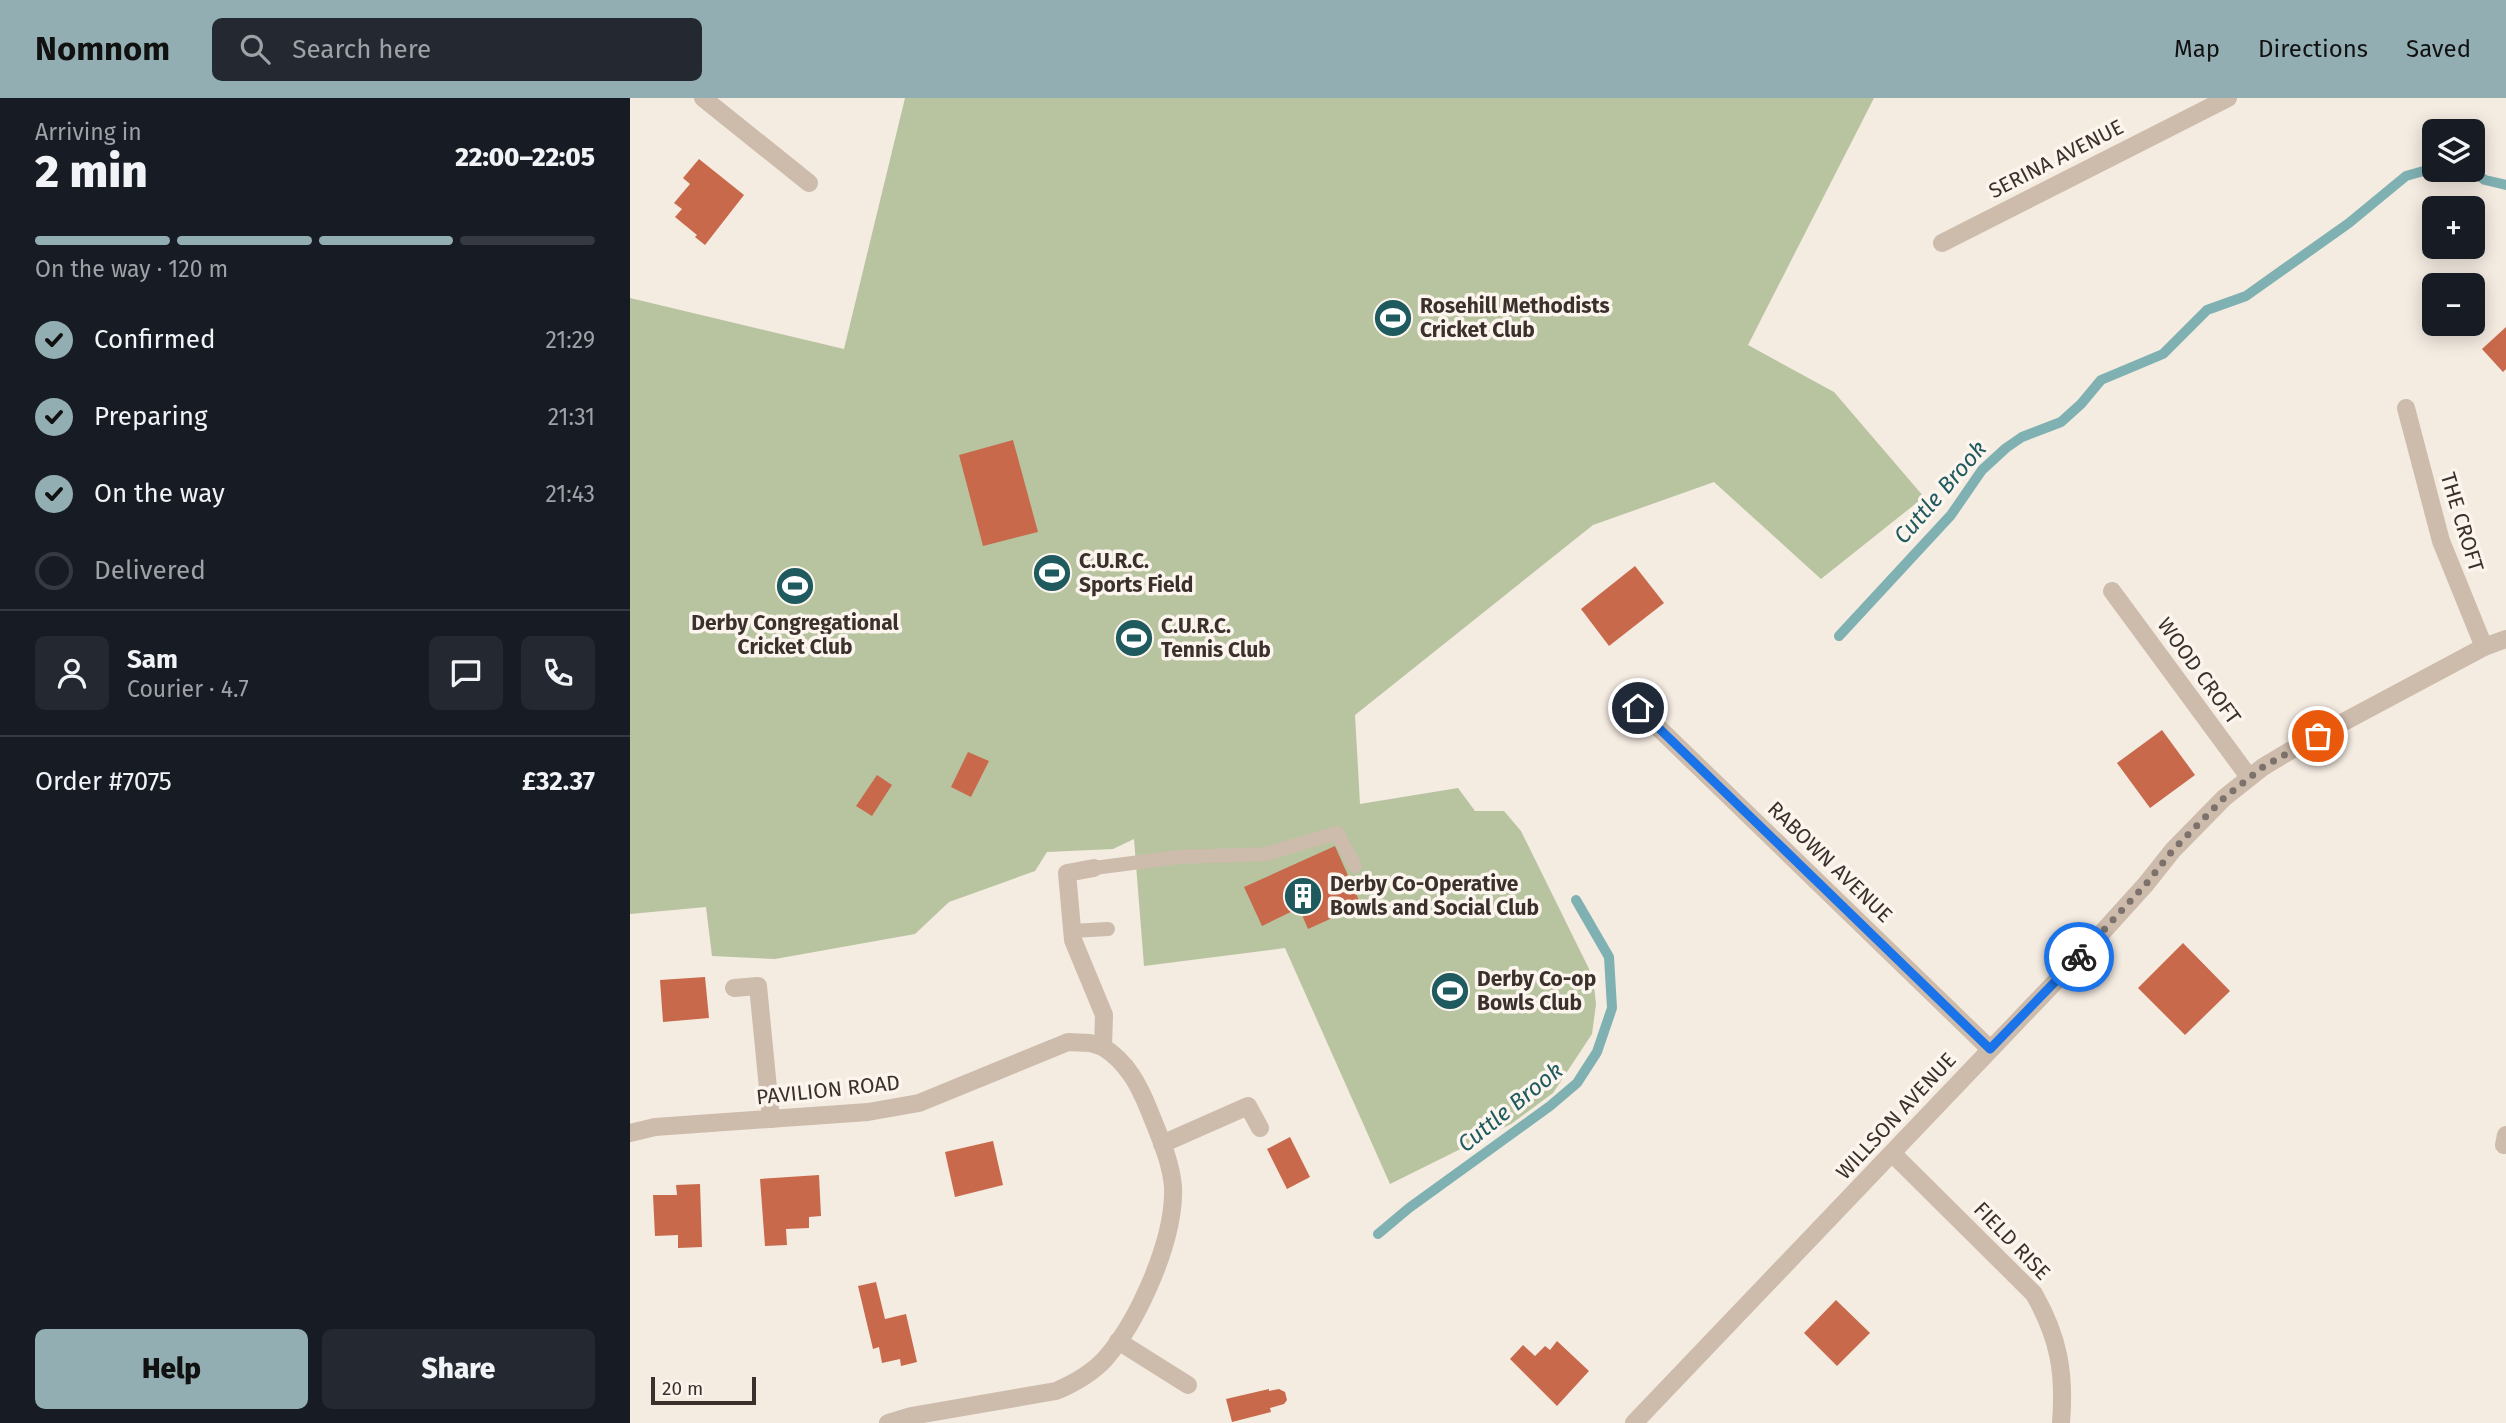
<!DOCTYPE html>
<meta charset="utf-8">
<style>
body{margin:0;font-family:"Fira Sans",sans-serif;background:#242831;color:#f1f3f6;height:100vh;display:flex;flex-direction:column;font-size:26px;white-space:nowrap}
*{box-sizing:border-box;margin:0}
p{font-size:23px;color:#9ea1a6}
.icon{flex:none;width:38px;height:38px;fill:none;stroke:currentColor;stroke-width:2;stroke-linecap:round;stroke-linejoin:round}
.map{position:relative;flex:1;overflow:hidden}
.side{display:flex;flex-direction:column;background:#171b24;width:630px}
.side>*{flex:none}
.buttons{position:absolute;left:1792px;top:21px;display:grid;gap:14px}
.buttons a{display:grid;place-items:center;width:63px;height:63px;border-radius:10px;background:#171b24;box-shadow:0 4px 18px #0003;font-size:35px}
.scale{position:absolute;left:21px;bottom:18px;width:105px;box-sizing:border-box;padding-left:7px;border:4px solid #3b302b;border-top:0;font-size:19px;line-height:24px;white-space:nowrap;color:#3b302b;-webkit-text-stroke:5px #fbf5ee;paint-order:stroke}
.pin{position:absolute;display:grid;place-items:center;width:60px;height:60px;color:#fff;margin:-30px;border:4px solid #fff;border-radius:50%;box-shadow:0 2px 7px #0007}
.courier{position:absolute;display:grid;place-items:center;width:70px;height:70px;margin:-35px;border:5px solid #1a73e8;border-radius:50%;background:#fff;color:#222;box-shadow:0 2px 9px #0007}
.head em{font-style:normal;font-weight:800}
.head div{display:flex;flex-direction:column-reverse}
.head{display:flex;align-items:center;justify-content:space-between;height:119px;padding:0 35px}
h1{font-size:46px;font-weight:800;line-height:52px}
.bar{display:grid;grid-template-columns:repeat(4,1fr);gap:10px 7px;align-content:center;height:84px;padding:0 35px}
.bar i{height:9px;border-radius:5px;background:#363941}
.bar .current{background:#92aeb2}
.bar p{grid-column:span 4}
.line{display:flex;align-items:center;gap:18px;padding:0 35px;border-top:2px solid #363941}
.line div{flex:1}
.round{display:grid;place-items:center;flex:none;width:74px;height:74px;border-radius:10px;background:#242831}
ol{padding:0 35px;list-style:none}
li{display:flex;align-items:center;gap:21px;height:77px}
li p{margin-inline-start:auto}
li .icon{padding:7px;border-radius:50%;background:#92aeb2;color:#111;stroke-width:4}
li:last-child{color:#9ea1a6}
li i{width:38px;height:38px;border:4px solid #363941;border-radius:50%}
.cta{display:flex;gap:14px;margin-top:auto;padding:14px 35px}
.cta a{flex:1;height:80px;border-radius:10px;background:#92aeb2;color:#111;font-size:28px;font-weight:800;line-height:80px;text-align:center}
.cta a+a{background:#242831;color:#f1f3f6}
header{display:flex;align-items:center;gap:42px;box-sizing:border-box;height:98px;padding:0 35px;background:#92aeb2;color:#111}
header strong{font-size:33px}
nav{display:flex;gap:38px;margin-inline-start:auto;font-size:24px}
.search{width:490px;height:63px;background:#242831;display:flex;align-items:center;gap:18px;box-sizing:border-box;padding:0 24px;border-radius:10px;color:#9ea1a6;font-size:26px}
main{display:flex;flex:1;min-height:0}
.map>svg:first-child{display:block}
</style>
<header>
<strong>Nomnom</strong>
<div class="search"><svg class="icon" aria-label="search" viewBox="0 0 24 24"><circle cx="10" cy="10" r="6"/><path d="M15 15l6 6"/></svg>Search here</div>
<nav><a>Map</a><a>Directions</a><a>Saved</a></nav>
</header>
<main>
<section class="side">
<div class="head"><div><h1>2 min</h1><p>Arriving in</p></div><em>22:00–22:05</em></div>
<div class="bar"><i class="current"></i><i class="current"></i><i class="current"></i><i></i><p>On the way · 120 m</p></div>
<ol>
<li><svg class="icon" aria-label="check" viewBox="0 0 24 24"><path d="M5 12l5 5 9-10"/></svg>Confirmed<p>21:29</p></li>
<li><svg class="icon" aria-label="check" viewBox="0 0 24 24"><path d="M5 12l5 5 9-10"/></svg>Preparing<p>21:31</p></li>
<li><svg class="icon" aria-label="check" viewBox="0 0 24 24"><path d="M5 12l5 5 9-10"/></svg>On the way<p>21:43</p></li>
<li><i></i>Delivered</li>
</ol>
<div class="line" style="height:126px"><a class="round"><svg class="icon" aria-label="person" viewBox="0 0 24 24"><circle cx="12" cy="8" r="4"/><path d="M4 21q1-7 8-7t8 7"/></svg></a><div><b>Sam</b><p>Courier · 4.7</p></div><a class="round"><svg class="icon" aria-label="chat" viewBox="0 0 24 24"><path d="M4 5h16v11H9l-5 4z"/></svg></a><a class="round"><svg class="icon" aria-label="phone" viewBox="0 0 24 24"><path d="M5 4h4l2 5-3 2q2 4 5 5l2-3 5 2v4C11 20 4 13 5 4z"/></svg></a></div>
<div class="line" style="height:91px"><div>Order #7075</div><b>£32.37</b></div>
<div class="cta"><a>Help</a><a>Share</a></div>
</section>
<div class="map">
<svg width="1876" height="1325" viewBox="0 0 1876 1325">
<rect width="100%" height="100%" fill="#f4ebe1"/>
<polygon fill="#b8c4a0" points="275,0 1244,0 1118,247 1204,294 1294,399 1191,481 1084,384 963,427 725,617 730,706 828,690 845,713 874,713 891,733 963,879 966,906 962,936 923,995 881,1026 760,1086 655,850 514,868 504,741 483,751 417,754 405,773 319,804 285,836 145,861 82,858 76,809 0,816 0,200 214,251"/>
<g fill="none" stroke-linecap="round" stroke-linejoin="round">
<g stroke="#7fb0b2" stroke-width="10">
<polyline points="1840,72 1855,82 1876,87"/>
<polyline points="1209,538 1321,417 1352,372 1376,350 1392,339 1431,324 1451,306 1471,282 1533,256 1577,212 1616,198 1719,125 1776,78 1804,70"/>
<polyline points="748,1136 779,1110 920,1008 947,985 967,954 982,910 979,859 946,802"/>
</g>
</g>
<g fill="#c8694b">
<polygon points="69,61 114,97 75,147 65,139 67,137 45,119 52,111 44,105 60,86 53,80"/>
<polygon points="1876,229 1876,271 1873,274 1852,251"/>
<polygon points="383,342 408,434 353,448 329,357"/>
<polygon points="1005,468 1034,505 979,548 951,511"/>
<polygon points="1532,632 1565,677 1520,710 1487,665"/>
<polygon points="338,654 359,663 341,699 321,689"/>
<polygon points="247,677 262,687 242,718 226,708"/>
<polygon points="705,748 731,807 678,831 669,810 632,828 614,789"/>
<polygon points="1553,845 1600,893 1555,937 1508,890"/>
<polygon points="75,879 79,920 33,924 30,882"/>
<polygon points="660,1039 680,1079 657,1091 637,1051"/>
<polygon points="363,1043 373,1087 325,1099 315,1054"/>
<polygon points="189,1077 191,1118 179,1119 179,1130 156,1131 157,1147 135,1148 130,1081"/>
<polygon points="70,1086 72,1149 48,1150 48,1137 25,1138 23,1097 47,1097 46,1087"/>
<polygon points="246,1184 255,1221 276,1216 287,1264 271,1268 270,1261 252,1265 249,1249 243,1251 228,1188"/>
<polygon points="1206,1202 1240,1235 1207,1268 1174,1235"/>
<polygon points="927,1243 959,1273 927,1308 880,1261 893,1247 905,1258 915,1248 920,1252"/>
<polygon points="639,1291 639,1293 649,1291 655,1294 657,1302 654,1306 640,1310 641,1314 602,1324 596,1301"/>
</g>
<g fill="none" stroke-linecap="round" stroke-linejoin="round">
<g stroke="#cdbbac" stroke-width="14">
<polyline points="464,770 549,759 636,756 707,735 725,768"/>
<polyline points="442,833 478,831"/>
</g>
<g stroke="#cdbbac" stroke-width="18">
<polyline points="73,0 179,85"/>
<polyline points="1312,145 1598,0"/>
<polyline points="1776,310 1811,443 1854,549"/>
<polyline points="1482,493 1619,679"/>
<polyline points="1008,610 1360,951"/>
<polyline points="104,890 128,888 141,1021"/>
<polyline points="0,1035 25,1029 238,1014 289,1005 438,944 460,945 473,949"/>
<polyline points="532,1046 618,1008 630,1030"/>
<polyline points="1874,1047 1876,1037"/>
<path d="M1262 1055 1404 1196C1429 1240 1435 1275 1431 1325"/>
<polyline points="488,1243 558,1287"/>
<path d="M258 1325 281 1318 426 1293C445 1285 461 1276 475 1261 509 1222 545 1141 543 1089 541 1063 529 1037 519 1012 509 987 497 964 473 949L474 917 443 842 437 775 464 770"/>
<polyline points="1004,1325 1469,838 1516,786 1543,752 1594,700 1633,669 1663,651 1854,549 1876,541"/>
</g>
</g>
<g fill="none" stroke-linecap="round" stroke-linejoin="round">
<polyline stroke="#7c716b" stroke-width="7" stroke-dasharray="0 12.6" points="1449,859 1516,786 1543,752 1594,700 1633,669 1688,638"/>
<polyline stroke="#1a73e8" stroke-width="9" points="1008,610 1360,951 1449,859"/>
</g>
<defs>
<g id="stadium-disc" transform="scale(2.0125)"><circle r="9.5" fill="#1f5a5e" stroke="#fbf5ee"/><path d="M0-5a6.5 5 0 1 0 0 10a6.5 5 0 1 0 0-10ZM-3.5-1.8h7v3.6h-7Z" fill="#fff"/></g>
<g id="building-disc" transform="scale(2.0125)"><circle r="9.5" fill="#1f5a5e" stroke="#fbf5ee"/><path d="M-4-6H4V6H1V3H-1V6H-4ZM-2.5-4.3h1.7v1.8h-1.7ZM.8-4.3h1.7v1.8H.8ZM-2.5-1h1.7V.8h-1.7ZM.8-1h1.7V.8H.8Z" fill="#fff"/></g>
</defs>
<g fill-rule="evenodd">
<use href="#stadium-disc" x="763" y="220"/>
<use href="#stadium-disc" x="422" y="475"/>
<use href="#stadium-disc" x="165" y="488"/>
<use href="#stadium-disc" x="504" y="540"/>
<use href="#building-disc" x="673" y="798"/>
<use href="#stadium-disc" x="820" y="893"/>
</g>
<g text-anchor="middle" stroke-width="7" stroke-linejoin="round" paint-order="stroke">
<g font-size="21" fill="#3b302b" stroke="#fbf5ee">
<text transform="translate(1426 61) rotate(-27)" y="7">SERINA AVENUE</text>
<text transform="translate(1832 424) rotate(73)" y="7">THE CROFT</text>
<text transform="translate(1569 573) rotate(54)" y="7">WOOD CROFT</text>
<text transform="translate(1200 764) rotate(44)" y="7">RABOWN AVENUE</text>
<text transform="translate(198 992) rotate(-6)" y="7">PAVILION ROAD</text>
<text transform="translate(1266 1018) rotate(-47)" y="7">WILLSON AVENUE</text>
<text transform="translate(1382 1143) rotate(46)" y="7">FIELD RISE</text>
</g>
<g font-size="21" font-weight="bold" fill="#3b302b" stroke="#fbf5ee" text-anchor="start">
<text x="790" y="215">Rosehill Methodists<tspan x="790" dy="24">Cricket Club</tspan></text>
<text x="449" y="470">C.U.R.C.<tspan x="449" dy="24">Sports Field</tspan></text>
<text x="165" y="532" text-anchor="middle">Derby Congregational<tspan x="165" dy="24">Cricket Club</tspan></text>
<text x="531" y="535">C.U.R.C.<tspan x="531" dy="24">Tennis Club</tspan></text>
<text x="700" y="793">Derby Co-Operative<tspan x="700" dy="24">Bowls and Social Club</tspan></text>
<text x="847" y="888">Derby Co-op<tspan x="847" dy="24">Bowls Club</tspan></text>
</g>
<g font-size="23" font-style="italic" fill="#1f5a5e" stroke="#fbf5ee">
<text transform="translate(1310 394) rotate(-49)" y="8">Cuttle Brook</text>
<text transform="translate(880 1009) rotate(-39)" y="8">Cuttle Brook</text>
</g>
</g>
</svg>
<div class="buttons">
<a><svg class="icon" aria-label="layers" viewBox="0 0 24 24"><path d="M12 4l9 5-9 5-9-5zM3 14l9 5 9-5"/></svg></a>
<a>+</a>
<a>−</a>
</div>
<div class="scale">20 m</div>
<div class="pin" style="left:1688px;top:638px;background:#ea580c"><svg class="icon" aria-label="bag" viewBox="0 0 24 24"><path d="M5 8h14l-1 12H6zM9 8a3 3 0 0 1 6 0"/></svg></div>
<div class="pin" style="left:1008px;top:610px;background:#1f2937"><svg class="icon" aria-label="home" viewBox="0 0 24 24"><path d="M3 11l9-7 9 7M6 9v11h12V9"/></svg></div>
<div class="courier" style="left:1449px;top:859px"><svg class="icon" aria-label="bike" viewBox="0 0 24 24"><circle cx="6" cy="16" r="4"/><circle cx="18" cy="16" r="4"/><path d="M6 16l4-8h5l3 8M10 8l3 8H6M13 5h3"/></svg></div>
</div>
</main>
